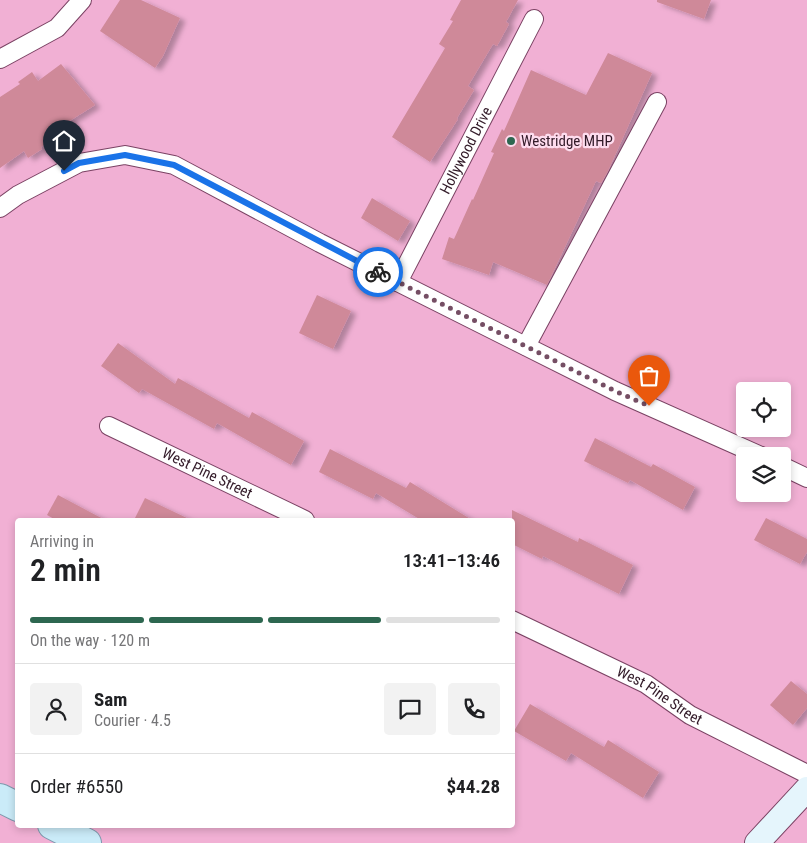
<!DOCTYPE html>
<meta charset="utf-8">
<style>
body{margin:0;font-family:"Roboto Condensed",sans-serif;background:#f2f2f2;color:#202124;height:100vh;display:flex;flex-direction:column;font-size:19px;white-space:nowrap}
*{box-sizing:border-box;margin:0}
p{font-size:16px;color:#757577}
.icon{flex:none;width:28px;height:28px;fill:none;stroke:currentColor;stroke-width:2;stroke-linecap:round;stroke-linejoin:round}
.map{position:relative;flex:1;overflow:hidden}
.drawer{position:absolute;left:15px;top:518px;width:500px;height:310px;display:flex;flex-direction:column;background:#fff;border-radius:5px;box-shadow:0 2px 8px #0003}
.drawer>*{flex:none}
.controls{position:absolute;left:736px;top:382px;display:grid;gap:10px}
.controls a{display:grid;place-items:center;width:55px;height:55px;border-radius:5px;background:#fff;box-shadow:0 2px 8px #0003;font-size:25px}
.pin{position:absolute;display:grid;place-items:center;width:42px;height:42px;color:#fff;margin:-51px -21px;border-radius:50% 50% 50% 0;rotate:-45deg;box-shadow:0 0 5px #0007}
.pin .icon{rotate:45deg}
.courier{position:absolute;display:grid;place-items:center;width:50px;height:50px;margin:-25px;border:4px solid #1a73e8;border-radius:50%;background:#fff;color:#222;box-shadow:0 1px 6px #0007}
.headline em{font-style:normal;font-weight:600}
.headline div{display:flex;flex-direction:column-reverse}
.headline{display:flex;align-items:center;justify-content:space-between;height:85px;padding:0 15px}
h1{font-size:32px;font-weight:600;line-height:38px}
.bar{display:grid;grid-template-columns:repeat(4,1fr);gap:8px 5px;align-content:center;height:60px;padding:0 15px}
.bar i{height:6px;border-radius:4px;background:#e0e0e0}
.bar .selected{background:#2d6750}
.bar p{grid-column:span 4}
.line{display:flex;align-items:center;gap:12px;padding:0 15px;border-top:1px solid #e0e0e0}
.line div{flex:1}
.round{display:grid;place-items:center;flex:none;width:52px;height:52px;border-radius:5px;background:#f2f2f2}
.map>svg:first-child{display:block}
</style>
<div class="map">
<svg width="807" height="843" viewBox="0 0 807 843">
<defs>
<filter id="shadow"><feDropShadow dx="5.5" dy="3" stdDeviation="2.5" flood-color="#0004"/></filter>
</defs>
<rect width="100%" height="100%" fill="#f1b0d4"/>
<g fill="#cf8999" filter="url(#shadow)">
<polygon points="120,0 141,0 180,18 163,56 155,68 100,31"/>
<polygon points="461,0 518,0 506,22 509,24 497,46 493,44 468,86 474,90 457,118 458,119 430,162 392,137 445,48 439,44 453,21 450,20"/>
<polygon points="657,0 711,0 704,19 657,2"/>
<polygon points="608,53 652,73 607,173 601,183 596,181 547,285 493,262 489,275 442,259 449,237 454,239 472,199 473,200 494,153 491,152 502,129 504,131 531,70 586,95"/>
<polygon points="61,64 95,105 68,122 71,126 41,147 42,149 28,158 24,151 0,168 0,97 20,84 18,82 32,72 38,81"/>
<polygon points="372,198 410,221 398,241 361,218"/>
<polygon points="317,295 351,311 333,349 299,333"/>
<polygon points="118,343 175,384 178,378 249,418 252,412 304,441 291,465 217,423 214,429 142,389 139,393 101,366"/>
<polygon points="595,438 651,467 653,464 695,487 683,510 630,480 628,483 584,461"/>
<polygon points="330,449 406,488 410,482 472,520 421,520 376,493 373,499 319,472"/>
<polygon points="58,495 105,520 56,520 47,515"/>
<polygon points="145,498 191,520 134,520"/>
<polygon points="512,510 578,542 579,538 633,565 619,594 543,556 542,559 512,544"/>
<polygon points="766,518 807,539 807,552 800,564 754,540"/>
<polygon points="791,681 807,694 807,708 793,725 770,705"/>
<polygon points="530,704 604,747 608,740 659,772 643,798 571,753 566,761 514,731"/>
</g>
<g fill="none" stroke-linecap="round" stroke-linejoin="round">
<g stroke="#7a4263" stroke-width="20">
<g id="street">
<polyline points="0,59 57,28 82,0"/>
<polyline points="0,208 18,195 79,163 125,155 174,165 320,243 615,391 761,456"/>
<path id="s1" d="M398 282 534 19"/>
<polyline points="526,346 657,102"/>
<path id="s2" d="M109 426 305 520"/>
<polyline points="782,466 807,478"/>
<path id="s3" d="M512 620 646 684 690 715 807 774"/>
</g>
</g>
<g stroke="#7a4263" stroke-width="26">
<polyline id="secondary" points="757,843 807,789"/>
</g>
<g stroke="#7e99ad" stroke-width="30">
<g id="primary">
<polyline points="0,798 18,807"/>
<polyline points="52,825 87,843"/>
</g>
</g>
<use href="#street" stroke="#fff" stroke-width="18"/>
<use href="#secondary" stroke="#e5f5fc" stroke-width="24"/>
<use href="#primary" stroke="#caebf8" stroke-width="28"/>
</g>
<g fill="none" stroke-linecap="round" stroke-linejoin="round">
<polyline stroke="#754e64" stroke-width="5" stroke-dasharray="0 9" points="378,272 615,391 649,406"/>
<polyline stroke="#1a73e8" stroke-width="6" points="64,171 79,163 125,155 174,165 378,272"/>
</g>
<circle fill="#2d6750" stroke="#fedcee" stroke-width="2" cx="511" cy="141" r="5"/>
<g text-anchor="middle" stroke-width="4.5" stroke-linejoin="round" paint-order="stroke">
<g font-size="15" fill="#321a28" stroke="#fedcee" text-anchor="start">
<text x="521" y="146">Westridge MHP</text>
</g>
<g font-size="15" fill="#321a28" stroke="#fedcee">
<text dy="5" stroke="none"><textPath href="#s1" startOffset="148">Hollywood Drive</textPath></text>
<text dy="5" stroke="none"><textPath href="#s2" startOffset="109">West Pine Street</textPath></text>
<text dy="5" stroke="none"><textPath href="#s3" startOffset="166">West Pine Street</textPath></text>
</g>
</g>
</svg>
<div class="controls">
<a><svg class="icon" aria-label="locate" viewBox="0 0 24 24"><circle cx="12" cy="12" r="6"/><path d="M12 2v4M12 18v4M2 12h4M18 12h4"/></svg></a>
<a><svg class="icon" aria-label="layers" viewBox="0 0 24 24"><path d="M12 4l9 5-9 5-9-5zM3 14l9 5 9-5"/></svg></a>
</div>
<div class="pin" style="left:649px;top:406px;background:#ea580c"><svg class="icon" aria-label="bag" viewBox="0 0 24 24"><path d="M5 8h14l-1 12H6zM9 8a3 3 0 0 1 6 0"/></svg></div>
<div class="pin" style="left:64px;top:171px;background:#1f2937"><svg class="icon" aria-label="home" viewBox="0 0 24 24"><path d="M3 11l9-7 9 7M6 9v11h12V9"/></svg></div>
<div class="courier" style="left:378px;top:272px"><svg class="icon" aria-label="bike" viewBox="0 0 24 24"><circle cx="6" cy="16" r="4"/><circle cx="18" cy="16" r="4"/><path d="M6 16l4-8h5l3 8M10 8l3 8H6M13 5h3"/></svg></div>
<section class="drawer">
<div class="headline"><div><h1>2 min</h1><p>Arriving in</p></div><em>13:41–13:46</em></div>
<div class="bar"><i class="selected"></i><i class="selected"></i><i class="selected"></i><i></i><p>On the way · 120 m</p></div>
<div class="line" style="height:90px"><a class="round"><svg class="icon" aria-label="person" viewBox="0 0 24 24"><circle cx="12" cy="8" r="4"/><path d="M4 21q1-7 8-7t8 7"/></svg></a><div><b>Sam</b><p>Courier · 4.5</p></div><a class="round"><svg class="icon" aria-label="chat" viewBox="0 0 24 24"><path d="M4 5h16v11H9l-5 4z"/></svg></a><a class="round"><svg class="icon" aria-label="phone" viewBox="0 0 24 24"><path d="M5 4h4l2 5-3 2q2 4 5 5l2-3 5 2v4C11 20 4 13 5 4z"/></svg></a></div>
<div class="line" style="height:65px"><div>Order #6550</div><b>$44.28</b></div>
</section>
</div>
